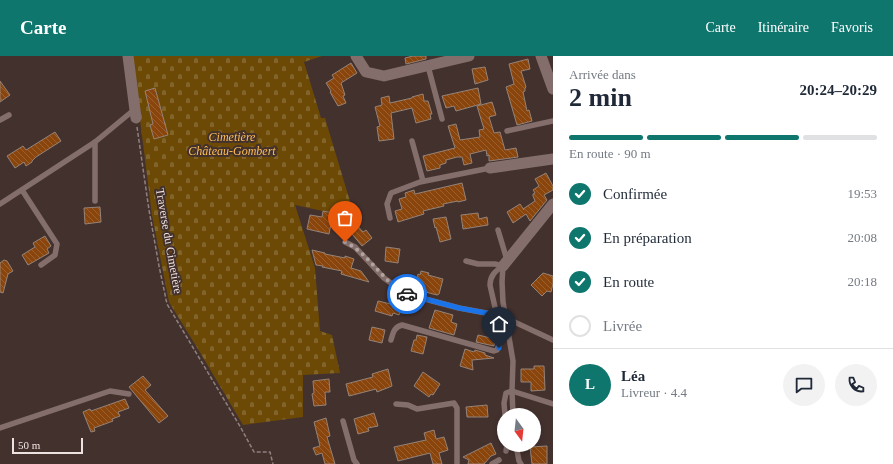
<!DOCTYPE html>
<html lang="fr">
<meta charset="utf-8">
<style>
body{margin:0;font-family:"Times New Roman",serif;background:#f2f2f3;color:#1f2937;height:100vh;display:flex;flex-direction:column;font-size:15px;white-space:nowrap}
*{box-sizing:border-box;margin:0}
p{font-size:13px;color:#747a83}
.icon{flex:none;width:22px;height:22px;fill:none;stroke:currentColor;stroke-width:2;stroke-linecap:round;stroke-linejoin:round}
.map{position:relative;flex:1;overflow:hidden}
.side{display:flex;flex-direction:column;background:#fff;width:340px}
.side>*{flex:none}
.needle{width:26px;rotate:165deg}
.fabs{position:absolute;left:497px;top:352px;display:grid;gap:8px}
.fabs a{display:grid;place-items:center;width:44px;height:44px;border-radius:50%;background:#fff;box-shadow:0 2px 6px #0003;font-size:20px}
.scale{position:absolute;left:12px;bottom:10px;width:71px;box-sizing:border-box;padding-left:4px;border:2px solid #eee2e0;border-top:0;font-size:11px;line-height:14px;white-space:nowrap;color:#eee2e0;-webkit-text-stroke:3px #43312e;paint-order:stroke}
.pin{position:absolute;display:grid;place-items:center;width:34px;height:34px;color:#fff;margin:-41px -17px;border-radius:50% 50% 50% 0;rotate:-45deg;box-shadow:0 0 4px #0007}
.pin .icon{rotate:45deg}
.courier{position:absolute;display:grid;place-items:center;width:40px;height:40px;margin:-20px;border:3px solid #1a73e8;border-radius:50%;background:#fff;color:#222;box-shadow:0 1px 5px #0007}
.overview em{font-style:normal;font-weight:800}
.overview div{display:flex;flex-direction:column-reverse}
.overview{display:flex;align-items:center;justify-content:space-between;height:68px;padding:0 16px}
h1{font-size:26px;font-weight:800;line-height:30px}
.bar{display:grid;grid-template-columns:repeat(4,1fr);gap:6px 4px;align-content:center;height:48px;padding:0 16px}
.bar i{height:5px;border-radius:3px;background:#e0e1e3}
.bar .on{background:#0f766e}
.bar p{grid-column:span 4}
.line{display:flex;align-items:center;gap:10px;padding:0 16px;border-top:1px solid #e0e1e3}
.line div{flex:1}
.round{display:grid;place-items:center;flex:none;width:42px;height:42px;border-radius:21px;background:#f2f2f3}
ol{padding:0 16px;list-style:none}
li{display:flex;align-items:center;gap:12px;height:44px}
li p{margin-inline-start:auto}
li .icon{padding:4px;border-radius:50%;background:#0f766e;color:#fff;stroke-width:4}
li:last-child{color:#747a83}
li i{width:22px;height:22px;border:2px solid #e0e1e3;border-radius:50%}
header{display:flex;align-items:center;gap:24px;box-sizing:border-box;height:56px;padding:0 20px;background:#0f766e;color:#fff}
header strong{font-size:19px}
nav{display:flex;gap:22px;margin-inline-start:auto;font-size:14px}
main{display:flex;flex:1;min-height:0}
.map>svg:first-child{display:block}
</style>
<header>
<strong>Carte</strong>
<nav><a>Carte</a><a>Itinéraire</a><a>Favoris</a></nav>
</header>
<main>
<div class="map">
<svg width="553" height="408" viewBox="0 0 553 408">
<defs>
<pattern id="cemetery-stones" width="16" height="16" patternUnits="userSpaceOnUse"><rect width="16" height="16" fill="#6c4a06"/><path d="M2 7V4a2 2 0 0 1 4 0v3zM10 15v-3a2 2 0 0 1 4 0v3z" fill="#81642a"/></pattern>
<pattern id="building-back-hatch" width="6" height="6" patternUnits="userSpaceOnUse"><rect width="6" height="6" fill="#8a450d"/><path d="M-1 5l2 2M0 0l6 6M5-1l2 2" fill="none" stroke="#9b6030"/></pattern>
</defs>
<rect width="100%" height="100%" fill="#43312e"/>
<polygon fill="url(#cemetery-stones)" points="132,0 322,0 304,6 321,62 325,62 355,162 295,149 315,212 320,275 332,279 340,317 303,319 303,361 243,369 201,298 169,246 152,159"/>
<g fill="url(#building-back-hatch)" stroke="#958378">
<polygon points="413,0 426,0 426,3 406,8 405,2"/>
<polygon points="528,3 530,13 521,15 526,31 525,32 525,35 523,36 527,55 529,54 532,65 517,69 506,31 514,28 509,8"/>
<polygon points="351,7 357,17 341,27 345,39 343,40 346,47 338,50 330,36 331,35 326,27 334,22 332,19"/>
<polygon points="485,11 488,24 475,28 472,13"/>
<polygon points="0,25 10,39 0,46"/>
<polygon points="155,32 168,79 154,83 150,69 153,68 152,64 145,35"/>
<polygon points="478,32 481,48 456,55 454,50 446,52 442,40"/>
<polygon points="423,38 424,45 428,45 432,58 430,58 431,63 416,67 412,52 391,57 394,83 379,85 377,71 380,70 375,51 382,49 381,42 389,40 390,47 412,42 412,41"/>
<polygon points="492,46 496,59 489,61 494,77 500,76 505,94 516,92 518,101 489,105 489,99 487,100 486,94 470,98 472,107 464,109 462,101 457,101 446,104 446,107 440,109 440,112 427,115 423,100 455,92 448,70 456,68 460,84 480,81 479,74 484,73 477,50"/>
<polygon points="55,76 61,85 36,101 32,105 32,106 26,110 24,106 15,112 7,100 23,90 26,94"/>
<polygon points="546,117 553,130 553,134 544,139 547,144 530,165 526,158 513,167 507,156 520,148 524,154 523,153 535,145 533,140 533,138 535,137 533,134 539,130 535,123"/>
<polygon points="462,127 466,144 458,146 458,145 443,148 444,150 423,155 424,158 398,166 395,155 402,153 399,143 406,141 405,137 414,134 415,138"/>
<polygon points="100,151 101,166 85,168 84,152"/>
<polygon points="323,155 333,157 329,178 307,173 310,159 322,161"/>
<polygon points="478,157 479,163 487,161 488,169 463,173 461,159"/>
<polygon points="446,161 451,183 440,186 436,171 435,172 433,163"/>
<polygon points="354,166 363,176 366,174 372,182 362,190 347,172"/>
<polygon points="45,180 51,190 47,193 49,197 28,209 22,199 35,191 33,187"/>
<polygon points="386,191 400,193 398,207 385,205"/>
<polygon points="312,194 325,197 325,198 345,202 345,200 354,203 351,212 361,215 369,226 341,218 342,215 322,211 323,210 316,209"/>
<polygon points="4,204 7,205 13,215 8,218 3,237 0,236 0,207"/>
<polygon points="421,215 429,217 428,219 443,223 439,238 437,239 414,233 418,218 420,219"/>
<polygon points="543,217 553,220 553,228 551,236 547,235 542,240 531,229"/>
<polygon points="378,245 395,249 396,245 403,248 399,259 393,257 392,260 375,255"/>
<polygon points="435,254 453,259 451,266 457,268 454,279 429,272"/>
<polygon points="372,271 385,274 382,287 369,284"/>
<polygon points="417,279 427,281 423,298 411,295 414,284 416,284"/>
<polygon points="478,279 495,283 494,290 476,286"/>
<polygon points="465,293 474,296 475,294 485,297 485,299 494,302 472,304 473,314 460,310"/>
<polygon points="534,310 544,310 545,334 531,335 531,326 521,326 521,313 534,313"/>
<polygon points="388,313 392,330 377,336 376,333 349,340 346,328 373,321 372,318"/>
<polygon points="423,316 440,328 433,339 431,338 429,341 414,330"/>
<polygon points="143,320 151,329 145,334 168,360 159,367 129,331"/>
<polygon points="329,323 330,336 325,336 326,349 314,350 312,338 314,337 313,325"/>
<polygon points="125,343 129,352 118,356 120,360 112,363 113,365 94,372 95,375 91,376 83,356 90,353 91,355"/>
<polygon points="487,349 488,361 467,361 466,351"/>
<polygon points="374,357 378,370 368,372 369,375 358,378 354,363"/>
<polygon points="326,362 330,380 327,381 335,408 325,408 322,397 316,399 313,392 320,390 314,366"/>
<polygon points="434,374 436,383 444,381 448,394 439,397 442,408 433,408 430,397 398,405 394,391 426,384 424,377"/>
<polygon points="491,387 496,398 491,400 484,408 468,408 469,404 463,401"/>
<polygon points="547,390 547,408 532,408 530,391"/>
</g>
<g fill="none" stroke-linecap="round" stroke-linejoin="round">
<polyline stroke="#90807e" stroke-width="1.5" stroke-dasharray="4 2" stroke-linecap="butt" points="137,71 149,154 159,210 167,248 241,372 254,396 270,396 273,408"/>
<g stroke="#836e6b" stroke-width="5.5">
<polyline points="428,10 442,63"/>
<polyline points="0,64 9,59"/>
<polyline points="507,75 553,65"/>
<polyline points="412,85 423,125"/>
<polyline points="22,134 57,188 55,199 41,209"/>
<polyline points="95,145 95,86"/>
<polyline points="0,148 95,86 135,53"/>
<polyline points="390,162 387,148 391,137 420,126 490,112"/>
<polyline points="498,174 507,204"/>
<polyline points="345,186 355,191 384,222 406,238 459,252 497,259"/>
<polyline points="466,205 478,208 495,208 503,210"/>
<polyline points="503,210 502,226 503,246 513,305 512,335 553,348"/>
<polyline points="506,262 553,284"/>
<path d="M391 284C393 277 394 271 402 269L494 295 497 294C504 282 493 244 490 229 490 220 495 215 503 210"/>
<polyline points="396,348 408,349 417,353 454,347 457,352 457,408"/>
<polyline points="505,359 504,347 506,337 512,335 513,359"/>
<polyline points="343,365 354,404 357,408"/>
<polyline points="0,372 110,335 129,338"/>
<polyline points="516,389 519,405 521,408"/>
<polyline points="506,395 507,389"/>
<polyline points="492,408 499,404"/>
</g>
<g stroke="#836e6b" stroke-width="11">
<polyline points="128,0 136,62"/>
<polyline points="356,0 366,16 384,20 469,0"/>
<polyline points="541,0 553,33"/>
<polyline points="490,112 553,103"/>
<polyline points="503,210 553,148"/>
</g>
</g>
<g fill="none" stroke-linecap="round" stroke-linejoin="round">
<path stroke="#b2a4a2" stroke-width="4" stroke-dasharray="0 7.2" d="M345 186C370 198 381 225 407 238"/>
<polyline stroke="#1a73e8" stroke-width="5" points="407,238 459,252 497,259 499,271 499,292"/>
</g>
<g text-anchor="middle" stroke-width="4" stroke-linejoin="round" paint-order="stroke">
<g font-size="12" font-style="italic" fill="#ffbf53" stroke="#43312e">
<text x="232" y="85">Cimetière<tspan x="232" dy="14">Château-Gombert</tspan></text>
</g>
<g font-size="12" fill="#eee2e0" stroke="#43312e">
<text transform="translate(169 185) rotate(80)" y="4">Traverse du Cimetière</text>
</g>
</g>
</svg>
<div class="fabs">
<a><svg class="needle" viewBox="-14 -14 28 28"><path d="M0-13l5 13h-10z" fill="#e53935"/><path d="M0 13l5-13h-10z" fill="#747a83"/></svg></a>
</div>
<div class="scale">50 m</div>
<div class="pin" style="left:345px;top:186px;background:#ea580c"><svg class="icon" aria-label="bag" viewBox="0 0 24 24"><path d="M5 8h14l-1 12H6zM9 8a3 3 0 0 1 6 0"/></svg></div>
<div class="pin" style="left:499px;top:292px;background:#1f2937"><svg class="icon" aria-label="home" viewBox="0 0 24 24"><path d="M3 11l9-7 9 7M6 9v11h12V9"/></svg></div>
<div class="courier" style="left:407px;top:238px"><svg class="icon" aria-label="car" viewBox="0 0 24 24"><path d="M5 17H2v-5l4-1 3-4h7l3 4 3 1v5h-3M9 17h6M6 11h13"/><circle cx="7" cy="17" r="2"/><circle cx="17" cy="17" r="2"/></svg></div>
</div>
<section class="side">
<div class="overview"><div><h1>2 min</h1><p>Arrivée dans</p></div><em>20:24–20:29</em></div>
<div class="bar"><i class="on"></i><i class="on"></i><i class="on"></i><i></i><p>En route · 90 m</p></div>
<ol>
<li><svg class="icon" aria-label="check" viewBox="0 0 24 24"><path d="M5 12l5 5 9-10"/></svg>Confirmée<p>19:53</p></li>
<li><svg class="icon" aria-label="check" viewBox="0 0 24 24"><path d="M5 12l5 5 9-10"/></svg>En préparation<p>20:08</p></li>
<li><svg class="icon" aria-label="check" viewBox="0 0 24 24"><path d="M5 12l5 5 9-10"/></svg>En route<p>20:18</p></li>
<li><i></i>Livrée</li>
</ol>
<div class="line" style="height:72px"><b class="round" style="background:#0f766e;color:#fff">L</b><div><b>Léa</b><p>Livreur · 4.4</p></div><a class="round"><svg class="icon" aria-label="chat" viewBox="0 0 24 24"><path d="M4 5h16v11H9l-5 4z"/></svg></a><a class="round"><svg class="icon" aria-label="phone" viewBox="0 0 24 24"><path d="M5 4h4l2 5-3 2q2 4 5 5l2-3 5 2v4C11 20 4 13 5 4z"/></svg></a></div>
</section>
</main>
